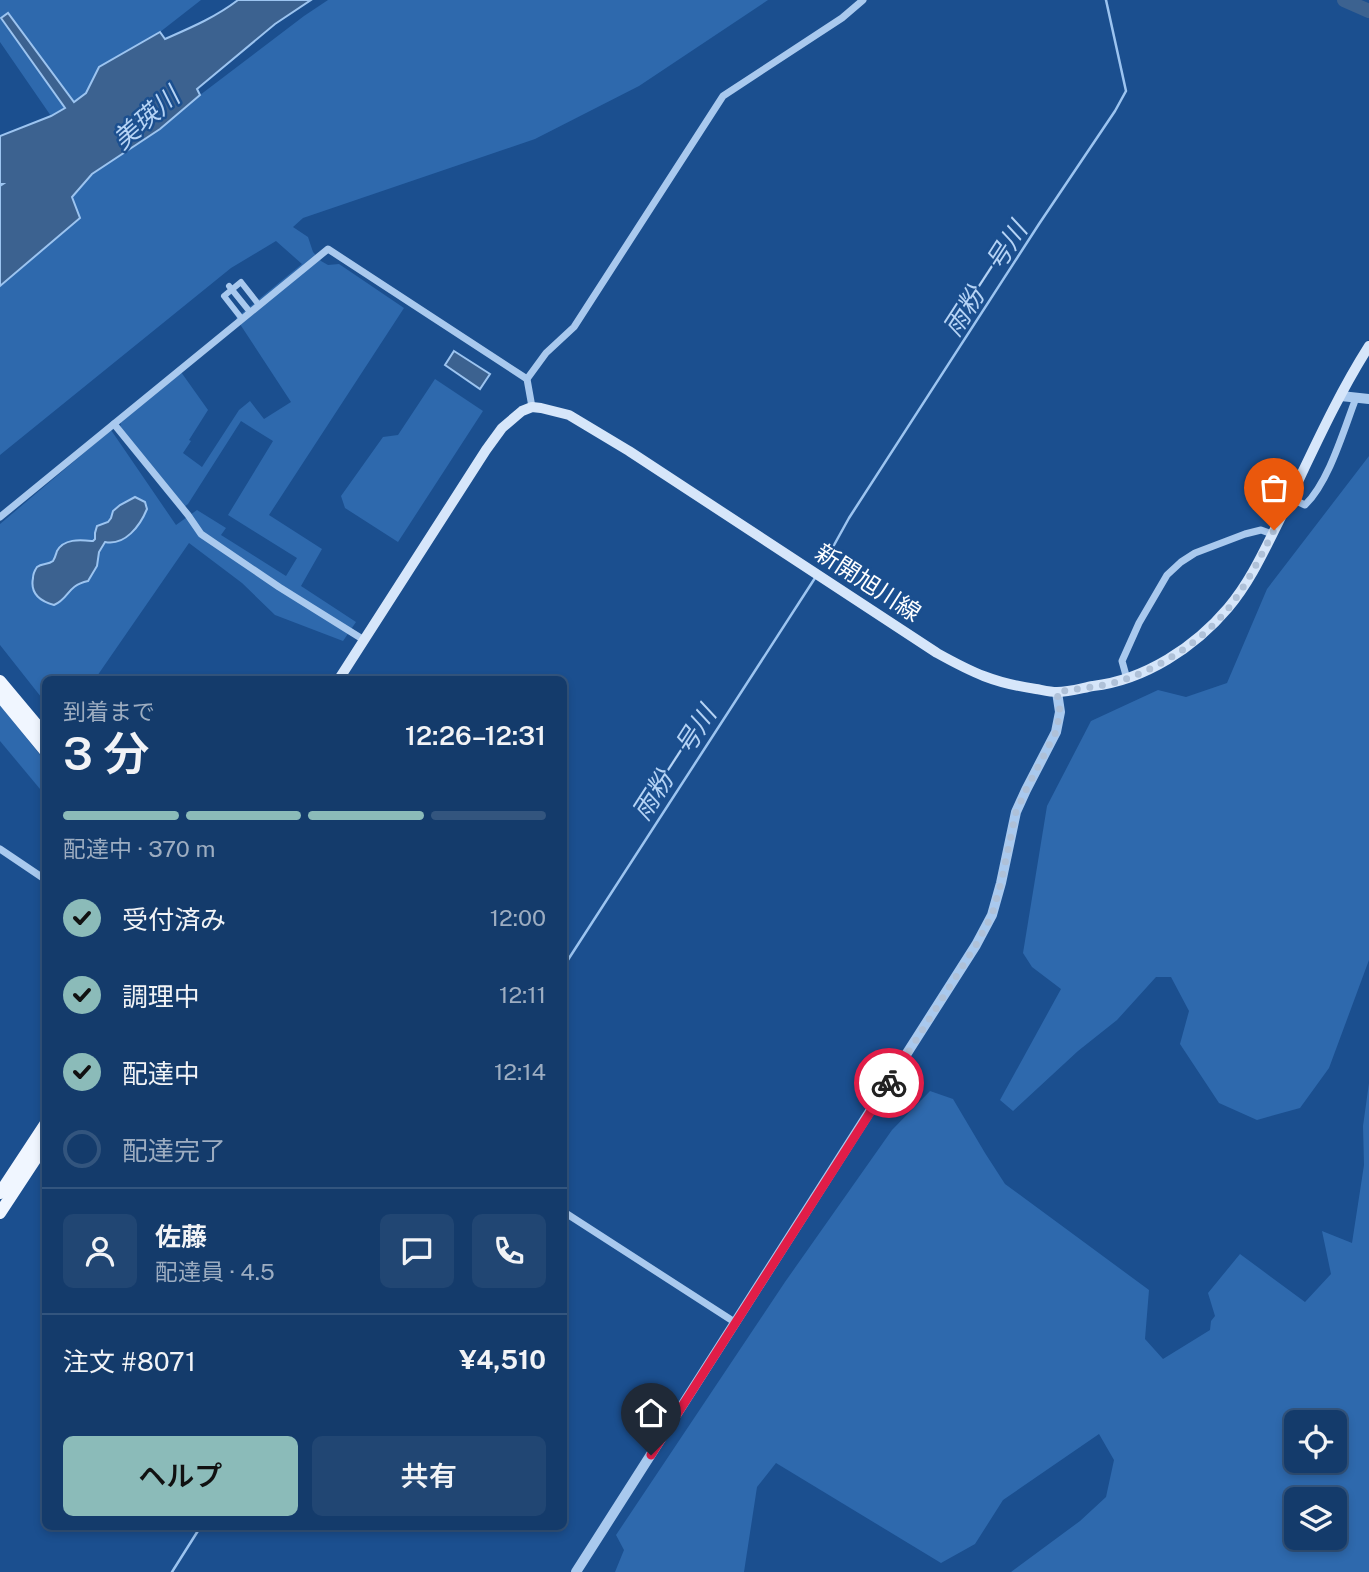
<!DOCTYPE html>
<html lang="ja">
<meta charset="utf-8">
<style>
body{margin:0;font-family:"Public Sans","Noto Sans JP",sans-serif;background:#214673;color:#f1f3f6;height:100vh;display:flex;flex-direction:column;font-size:26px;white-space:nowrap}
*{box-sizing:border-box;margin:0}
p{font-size:23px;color:#9dadc1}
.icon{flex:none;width:38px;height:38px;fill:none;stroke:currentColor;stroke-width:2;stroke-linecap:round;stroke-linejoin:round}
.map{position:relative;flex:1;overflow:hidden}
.panel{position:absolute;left:42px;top:676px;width:525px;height:854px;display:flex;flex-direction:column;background:#143b6b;border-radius:10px;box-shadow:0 4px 10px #0003,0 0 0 2px #33557e}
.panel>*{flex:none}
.fabs{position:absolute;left:1284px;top:1410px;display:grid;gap:14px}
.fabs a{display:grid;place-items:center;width:63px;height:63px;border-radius:10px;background:#143b6b;box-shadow:0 4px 10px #0003,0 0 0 2px #33557e;font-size:35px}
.pin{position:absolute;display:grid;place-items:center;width:60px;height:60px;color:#fff;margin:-72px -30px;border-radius:50% 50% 50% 0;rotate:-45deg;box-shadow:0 0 7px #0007}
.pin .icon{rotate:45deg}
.courier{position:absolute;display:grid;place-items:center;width:70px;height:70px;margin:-35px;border:5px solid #e11d48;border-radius:50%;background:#fff;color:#222;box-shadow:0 2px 9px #0007}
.headline em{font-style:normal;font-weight:600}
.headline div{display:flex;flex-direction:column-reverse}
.headline{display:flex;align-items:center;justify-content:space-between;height:119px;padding:0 21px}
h1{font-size:46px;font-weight:600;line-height:52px}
.bar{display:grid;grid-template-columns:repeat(4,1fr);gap:10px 7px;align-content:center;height:84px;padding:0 21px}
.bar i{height:9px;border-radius:5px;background:#33557e}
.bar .active{background:#8bbbb9}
.bar p{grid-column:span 4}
.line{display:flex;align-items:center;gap:18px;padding:0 21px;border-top:2px solid #33557e}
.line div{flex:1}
.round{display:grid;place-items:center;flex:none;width:74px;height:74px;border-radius:10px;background:#214673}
ol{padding:0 21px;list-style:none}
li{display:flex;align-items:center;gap:21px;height:77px}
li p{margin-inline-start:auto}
li .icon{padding:7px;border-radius:50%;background:#8bbbb9;color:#111;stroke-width:4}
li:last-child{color:#9dadc1}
li i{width:38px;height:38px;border:4px solid #33557e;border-radius:50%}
.primary-button{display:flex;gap:14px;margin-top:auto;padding:14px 21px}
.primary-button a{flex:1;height:80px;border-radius:10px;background:#8bbbb9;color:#111;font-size:28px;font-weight:600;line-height:80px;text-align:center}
.primary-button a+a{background:#214673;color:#f1f3f6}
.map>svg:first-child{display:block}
</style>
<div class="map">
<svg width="1369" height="1572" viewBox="0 0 1369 1572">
<rect width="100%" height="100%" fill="#1b4f8f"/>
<g fill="#2e69ad" fill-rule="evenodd">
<polygon points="0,0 201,0 160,32 99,67 86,93 74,102 7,13 2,18 65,109 51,116 0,42"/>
<polygon points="328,0 768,0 639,86 535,139 303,218 293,227 308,237 313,252 321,261 328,265 339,264 404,308 269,515 322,549 301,586 356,622 343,641 275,615 242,583 189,543 95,679 46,679 45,702 0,645 0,524 111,430 176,525 197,510 226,528 221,535 286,576 297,558 228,515 273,441 241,421 188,504 184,507 120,428 121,422 181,372 208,410 189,440 191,441 183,453 202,467 239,410 250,401 264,419 291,402 236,318 302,264 276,241 231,268 0,455 0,286 80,218 72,197 92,174 160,129 200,95 304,16"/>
<polygon points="435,379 483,411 398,542 345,508 341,496 383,437 398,435"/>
<polygon points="1369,456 1369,960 1329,1068 1300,1108 1257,1120 1219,1103 1180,1044 1189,1011 1171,977 1156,977 1117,1020 1078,1051 1013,1111 1000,1100 1061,989 1032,967 1023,953 1047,806 1091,721 1158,690 1186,697 1227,683 1267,589"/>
<polygon points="0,705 45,761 45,795 0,741"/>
<path d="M1369 1083V1572H1011L1080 1521 1106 1497 1114 1460 1099 1434 1003 1500 975 1544 941 1563 776 1463 757 1487 744 1572H615L624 1550 616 1535 785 1282 892 1130 930 1091 953 1099 985 1153 1005 1184 1149 1290 1145 1339 1163 1359 1210 1330 1211 1321 1215 1316 1208 1293 1240 1254 1305 1302 1331 1274 1322 1231 1352 1243 1364 1165 1363 1126ZM1297 1423H1335V1461H1297ZM1297 1500H1335V1538H1297Z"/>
</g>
<g fill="#3c6290" stroke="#9cc4f0" stroke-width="2">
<path d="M238 0H311L275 24 197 89 200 95 160 129 92 174 72 197 80 218 0 286V186L3 184H0V136L51 116 65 108 1 18 8 13 74 102 86 93 99 67 160 32 165 39C190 28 216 17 238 0Z"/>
<polygon points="454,351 490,374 480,389 445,365"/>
<path d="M135 497 145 502 147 509C140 526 125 546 105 542L99 552 97 566 88 581C66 586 70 598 54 605 39 601 30 593 33 578 33 574 35 570 37 567 42 563 48 565 53 561 55 558 56 554 57 551 64 538 81 540 93 541L95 539V533L97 526 108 522 111 518 113 511 120 505Z"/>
</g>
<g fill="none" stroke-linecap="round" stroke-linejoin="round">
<g stroke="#9cc4f0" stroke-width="2.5">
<polyline points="823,565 849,518 1039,224 1115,111 1126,91 1106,0"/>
<polyline points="564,966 815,578"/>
<polyline points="172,1572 201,1526"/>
</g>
<polyline stroke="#3c6290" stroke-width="14" points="1344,0 1369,11"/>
<g stroke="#a9c9ee" stroke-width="6">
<polyline points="229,286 250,312"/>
<polyline points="242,319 224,296 241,282 259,305"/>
</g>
<g stroke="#a9c9ee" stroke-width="7">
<polyline points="532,407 527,379 546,353 574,327 723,96 842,18 863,0"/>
<polyline points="114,424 188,515 201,534 279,587 364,640"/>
<path d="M1290 498 1305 505C1329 482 1344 429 1356 398"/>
<polyline points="0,517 328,249 527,379"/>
<polyline points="1127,679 1122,661 1139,623 1167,575 1181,562 1195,553 1245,534 1261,530 1272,534"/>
<polyline points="0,849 46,880"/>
<polyline points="564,1212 736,1323"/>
</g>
<g stroke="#a9c9ee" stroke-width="10">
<polyline points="1341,396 1369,399"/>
<polyline points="576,1572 976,945 992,915 1001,883 1016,812 1026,790 1056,732 1060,712 1057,692"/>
</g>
<path stroke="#d6e6fa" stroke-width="10" d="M339 679 486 450 502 428 522 411 532 407 541 408 569 415 629 451 937 653C973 673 994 683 1036 689 1042 690 1050 692 1057 692 1069 692 1082 688 1093 686 1145 680 1195 647 1228 608 1250 582 1264 551 1279 521 1308 462 1334 401 1369 346"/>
<g stroke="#f0f6ff" stroke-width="12">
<polyline points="0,681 46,736"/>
<polyline points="0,696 46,752"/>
<polyline points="0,1193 46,1123"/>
<polyline points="0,1213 46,1143"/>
</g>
</g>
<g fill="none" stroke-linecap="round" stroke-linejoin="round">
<path stroke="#afc1d8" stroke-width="7" stroke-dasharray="0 12.6" d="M889 1083 976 945 992 915 1001 883 1016 812 1026 790 1056 732 1060 712 1057 692C1080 688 1105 687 1126 679 1165 665 1206 638 1231 605 1248 582 1261 556 1274 530"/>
<polyline stroke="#e11d48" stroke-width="9" points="651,1455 889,1083"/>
</g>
<g text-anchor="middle" stroke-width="5" stroke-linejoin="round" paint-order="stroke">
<g font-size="24" fill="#fff" stroke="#1b4f8f">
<text transform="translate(868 583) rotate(33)" y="8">新開旭川線</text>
</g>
<g font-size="26" font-style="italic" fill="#b5d3f5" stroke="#1b4f8f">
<text transform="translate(146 118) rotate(-41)" y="9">美瑛川</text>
<text transform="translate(985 279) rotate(-57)" y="9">雨粉一号川</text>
<text transform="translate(674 763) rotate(-57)" y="9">雨粉一号川</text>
</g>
</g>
</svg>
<div class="fabs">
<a><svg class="icon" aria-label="locate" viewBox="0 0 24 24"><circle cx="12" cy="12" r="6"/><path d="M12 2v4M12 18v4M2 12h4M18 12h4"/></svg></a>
<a><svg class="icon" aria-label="layers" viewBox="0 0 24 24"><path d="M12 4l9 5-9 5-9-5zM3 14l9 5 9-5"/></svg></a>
</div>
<div class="pin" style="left:1274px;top:530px;background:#ea580c"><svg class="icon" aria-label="bag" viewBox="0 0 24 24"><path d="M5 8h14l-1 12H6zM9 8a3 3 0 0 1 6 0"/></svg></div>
<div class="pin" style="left:651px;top:1455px;background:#1f2937"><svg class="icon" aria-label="home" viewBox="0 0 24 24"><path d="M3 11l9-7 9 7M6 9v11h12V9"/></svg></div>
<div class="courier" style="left:889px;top:1083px"><svg class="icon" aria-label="bike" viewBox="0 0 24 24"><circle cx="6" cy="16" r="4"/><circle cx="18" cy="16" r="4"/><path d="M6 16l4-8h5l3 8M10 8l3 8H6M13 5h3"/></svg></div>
<section class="panel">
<div class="headline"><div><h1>3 分</h1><p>到着まで</p></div><em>12:26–12:31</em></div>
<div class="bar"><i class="active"></i><i class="active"></i><i class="active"></i><i></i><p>配達中 · 370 m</p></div>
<ol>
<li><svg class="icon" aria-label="check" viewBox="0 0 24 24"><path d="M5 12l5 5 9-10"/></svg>受付済み<p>12:00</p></li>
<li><svg class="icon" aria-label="check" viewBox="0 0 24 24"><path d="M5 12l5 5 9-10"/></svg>調理中<p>12:11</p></li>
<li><svg class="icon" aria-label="check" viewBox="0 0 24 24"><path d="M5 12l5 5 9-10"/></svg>配達中<p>12:14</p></li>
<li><i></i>配達完了</li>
</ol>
<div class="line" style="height:126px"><a class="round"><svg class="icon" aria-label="person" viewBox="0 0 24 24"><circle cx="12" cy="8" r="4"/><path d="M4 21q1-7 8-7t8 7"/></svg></a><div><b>佐藤</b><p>配達員 · 4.5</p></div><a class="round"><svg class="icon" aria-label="chat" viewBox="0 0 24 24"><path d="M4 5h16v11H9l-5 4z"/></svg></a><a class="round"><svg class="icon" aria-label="phone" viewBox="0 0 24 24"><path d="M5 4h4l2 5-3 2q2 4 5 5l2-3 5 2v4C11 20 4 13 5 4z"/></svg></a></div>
<div class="line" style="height:91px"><div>注文 #8071</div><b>¥4,510</b></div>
<div class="primary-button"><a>ヘルプ</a><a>共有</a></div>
</section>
</div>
